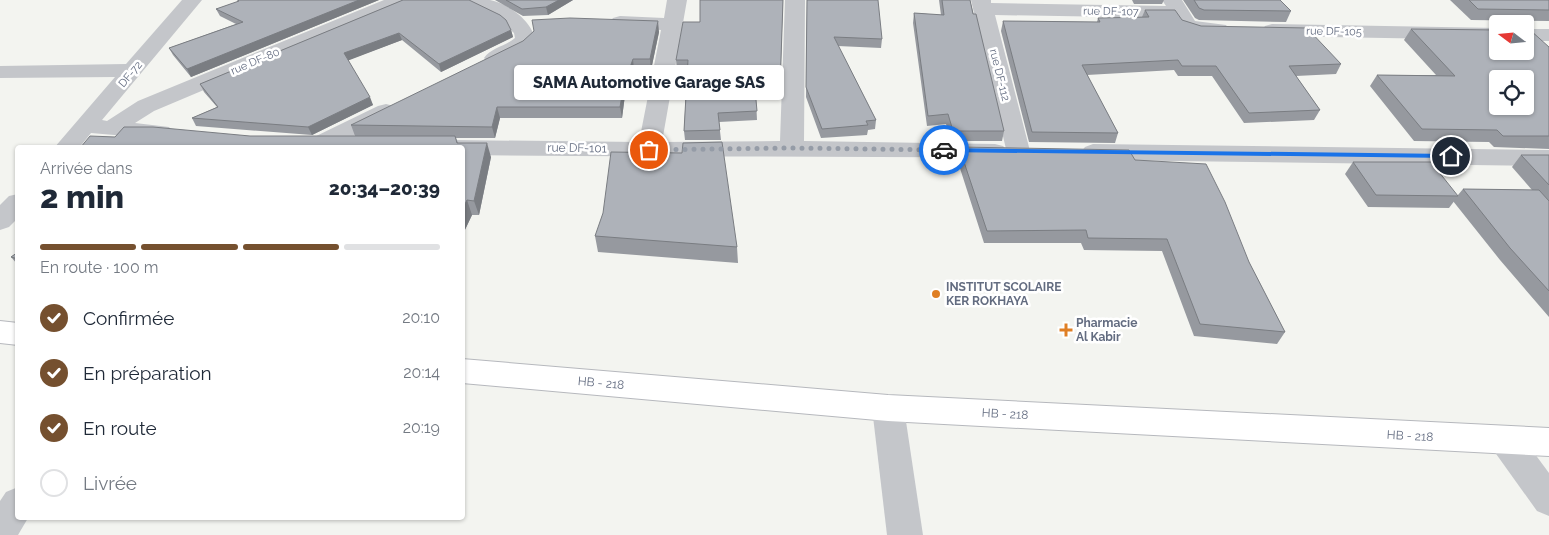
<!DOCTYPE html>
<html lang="fr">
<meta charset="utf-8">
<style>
body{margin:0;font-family:Raleway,sans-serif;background:#f2f2f3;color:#1f2937;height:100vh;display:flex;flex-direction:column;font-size:19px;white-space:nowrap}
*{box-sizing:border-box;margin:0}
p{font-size:16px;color:#747a83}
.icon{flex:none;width:28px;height:28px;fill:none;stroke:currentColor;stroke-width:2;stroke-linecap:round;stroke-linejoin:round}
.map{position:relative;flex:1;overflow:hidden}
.side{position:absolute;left:15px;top:145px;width:450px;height:375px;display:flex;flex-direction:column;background:#fff;border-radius:5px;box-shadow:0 1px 4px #0004}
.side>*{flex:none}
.needle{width:32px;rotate:286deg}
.controls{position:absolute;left:1489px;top:15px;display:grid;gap:10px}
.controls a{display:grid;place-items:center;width:45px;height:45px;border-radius:5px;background:#fff;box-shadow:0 1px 4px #0004;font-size:25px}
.pin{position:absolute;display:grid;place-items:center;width:42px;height:42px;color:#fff;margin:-21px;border:2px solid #fff;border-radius:50%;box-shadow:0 1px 5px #0007}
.courier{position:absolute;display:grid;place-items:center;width:50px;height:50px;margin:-25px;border:4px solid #1a73e8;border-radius:50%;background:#fff;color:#222;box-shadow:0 1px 6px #0007}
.bubble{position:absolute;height:35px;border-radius:5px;background:#fff;box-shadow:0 1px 4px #0004;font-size:16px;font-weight:800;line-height:35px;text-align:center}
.overview em{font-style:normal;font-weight:800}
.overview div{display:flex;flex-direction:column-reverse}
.overview{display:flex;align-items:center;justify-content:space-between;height:85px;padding:0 25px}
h1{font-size:32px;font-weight:800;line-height:38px}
.bar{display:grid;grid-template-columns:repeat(4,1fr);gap:8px 5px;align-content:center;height:60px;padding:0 25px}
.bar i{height:6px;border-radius:4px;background:#e0e1e3}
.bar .current{background:#75502f}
.bar p{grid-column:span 4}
ol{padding:0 25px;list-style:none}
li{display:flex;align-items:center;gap:15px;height:55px}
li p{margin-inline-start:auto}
li .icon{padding:5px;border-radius:50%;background:#75502f;color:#fff;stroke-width:4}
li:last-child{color:#747a83}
li i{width:28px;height:28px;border:2px solid #e0e1e3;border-radius:50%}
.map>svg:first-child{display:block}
</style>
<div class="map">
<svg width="1549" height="535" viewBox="0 0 1549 535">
<rect width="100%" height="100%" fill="#f3f4f0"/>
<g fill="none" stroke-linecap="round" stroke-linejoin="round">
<g stroke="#b6b8bd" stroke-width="2">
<g id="major">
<polygon points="0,321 18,323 18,345 0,343"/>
<polygon points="462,359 888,395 1549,428 1549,456 888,421 462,383"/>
</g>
</g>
<g fill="#c4c6ca" fill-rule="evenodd">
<polygon points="182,0 202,0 102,120 107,121 138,101 384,0 411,0 408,4 154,111 135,123 169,127 173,132 169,137 161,139 91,133 79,148 54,148 115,77 0,78 0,66 126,64"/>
<path d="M466 0C474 0 483 0 490 0 508 3 533 22 535 40 526 53 503 66 488 62L484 58C491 48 506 46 515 38L514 33 500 20 469 4Z"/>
<path d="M667 0H687L662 142 780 141 785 0H805L804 141 995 144 1003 146 1006 149 971 0H991V3L1166 6 1162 0H1182L1195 21 1226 25 1229 29 1226 33C1212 37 1195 34 1181 30L1173 18 995 15 1030 151 1026 156 1018 158 1010 156 1006 152 1003 156 995 158C817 156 640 157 462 155V148L439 147 443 142 451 140 639 142 661 30 613 26 610 22 613 18 620 16 664 18Z"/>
<polygon points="1272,24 1498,28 1498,40 1272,36 1265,34 1262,30 1265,26"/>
<rect x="1525" y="29" width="24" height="12"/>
<polygon points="386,104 394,106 397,111 394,116 330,148 306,148 304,145 308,140 378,106"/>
<polygon points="1093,144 1549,150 1549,166 1093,160 1085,157 1081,152 1085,147"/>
<polygon points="18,194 18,218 9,227 0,230 0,205 9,196"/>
<polygon points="888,395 899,399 904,408 923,535 887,535 872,408 877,399"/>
<polygon points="1506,427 1518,431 1549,473 1549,516 1537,511 1494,451 1490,441 1494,431"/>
<polygon points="18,487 18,518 28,518 18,535 0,535 0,501 6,492"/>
</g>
<use href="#major" fill="#fff" fill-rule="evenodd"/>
</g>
<g fill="#96999f">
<polygon points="237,0 379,0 191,77 173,55 169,48 236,24 220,16 216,9 238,2"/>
<polygon points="403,0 511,30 513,37 441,72 402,40 348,60 373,105 312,135 196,126 192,118 217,107 204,92 200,84"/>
<polygon points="495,0 573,0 548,15 523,16"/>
<polygon points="783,0 780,98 756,99 757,120 719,122 721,140 685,140 684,131 687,69 677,70 676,60 700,22"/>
<polygon points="807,0 882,39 881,48 838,46 876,120 875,129 868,130 867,135 821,138 806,97"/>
<polygon points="939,0 970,0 1004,131 1002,141 951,141 946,124 927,126 913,23 914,13 941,15"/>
<polygon points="1132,0 1164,0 1162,4 1134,4"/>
<polygon points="1183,0 1280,0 1291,11 1286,22 1199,20 1195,18"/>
<polygon points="1450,0 1549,0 1549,21 1471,20"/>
<polygon points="1145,10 1201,26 1341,64 1336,74 1296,76 1320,110 1314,120 1244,123 1212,76 1178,76 1174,70 1087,75 1118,133 1115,143 1029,142 1001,31 1003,21 1097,22 1098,18 1142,17"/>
<polygon points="1411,29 1549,47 1549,149 1494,147 1489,142 1414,141 1370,86 1377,75 1436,75 1404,40"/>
<polygon points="659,32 651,70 634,70 625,95 622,118 500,118 495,138 456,138 458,143 491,157 479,215 472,215 462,236 462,148 115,137 355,136 351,125"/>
<polygon points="959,147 1135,160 1249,262 1285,332 1277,344 1194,336 1162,251 1084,250 1081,243 984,243 957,159"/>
<polygon points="682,153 737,247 738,263 598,252 595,236"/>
<polygon points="1521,155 1549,155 1549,317 1500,260 1453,201 1463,189 1532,190 1512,167"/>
<polygon points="1353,162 1458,196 1449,208 1368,207 1345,174"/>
<polygon points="18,252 18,265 11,257"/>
</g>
<g fill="#7a7d82">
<polygon points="359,0 379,0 191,77 187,69"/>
<polygon points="559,0 573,0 548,15 546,7"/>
<polygon points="658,21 659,32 651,70 650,59"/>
<polygon points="511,30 513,37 441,72 439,64"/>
<polygon points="399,33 402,40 347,61 344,53"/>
<polygon points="633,59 634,70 625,95 622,118 620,107 624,84"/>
<polygon points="370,97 373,105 312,135 308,127"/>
<polygon points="497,107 500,118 495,138 492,127"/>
<polygon points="487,143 491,157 479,215 474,201"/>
<polygon points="467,200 472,215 462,236 462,210"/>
</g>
<g fill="#aeb2b9" stroke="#7a7d82" fill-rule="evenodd">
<polygon points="238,0 359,0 187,69 169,48 243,22 216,9 239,1"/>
<polygon points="403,0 469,0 500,15 506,20 511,30 439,64 399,33 344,53 370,97 308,127 192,118 218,107 200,84"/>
<polygon points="506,0 559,0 546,7 522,9"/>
<polygon points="700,0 783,0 780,88 755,89 757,111 718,113 720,130 684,131 688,60 676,60 683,22 700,22"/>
<polygon points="807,0 878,0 882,39 834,37 876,120 866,121 868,125 822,129 806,87"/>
<polygon points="942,0 970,0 973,14 976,14 1004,131 953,131 948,114 928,116 914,13 944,15"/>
<polygon points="1194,0 1280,0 1291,11 1204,10 1199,8"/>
<polygon points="1469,0 1549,0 1549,10 1478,9"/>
<polygon points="1145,10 1175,10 1182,20 1201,26 1307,28 1341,64 1289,66 1320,110 1249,113 1216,66 1182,66 1178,60 1082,65 1118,133 1032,132 1003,21 1100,22 1098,18 1149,17"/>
<polygon points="570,18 658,21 650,59 633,59 624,84 620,107 497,107 492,127 351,125 523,41 534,31 532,20"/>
<path d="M1411 29 1498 30V51H1525V30H1530L1549 47V136H1503L1497 130 1422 129 1377 75 1455 76ZM1498 79H1525V106H1498Z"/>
<polygon points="124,127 153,127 250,136 455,136 457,143 487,143 474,201 467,200 462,210 462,148 80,148 90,136 115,137"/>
<polygon points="722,142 737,247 595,236 603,213 611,152 682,153 683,143"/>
<polygon points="959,147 1129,150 1135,160 1206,164 1225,202 1249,262 1285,332 1200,324 1167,239 1088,238 1086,230 987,231"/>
<polygon points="1521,155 1549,155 1549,185"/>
<polygon points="1353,162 1431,162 1458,196 1376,195"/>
<polygon points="1463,189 1539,190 1549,201 1549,291 1510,248"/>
<polygon points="18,252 18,259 11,257"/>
</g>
<polygon fill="#1a73e8" points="941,148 1451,154 1454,156 1451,158 944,152 941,152"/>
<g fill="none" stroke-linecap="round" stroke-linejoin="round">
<polyline stroke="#959ca7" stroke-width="5" stroke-dasharray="0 9" points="649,150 792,148 944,150"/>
</g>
<g fill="#df7f25" stroke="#fff" stroke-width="2">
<circle cx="936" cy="294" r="5"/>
<path d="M1063.5 322.5h5v5h5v5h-5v5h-5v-5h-5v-5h5z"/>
</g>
<g text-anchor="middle" stroke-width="5" stroke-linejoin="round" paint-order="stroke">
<g font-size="11" fill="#636c80" stroke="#fff">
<text transform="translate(1111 11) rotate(1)" y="4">rue DF-107</text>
<text transform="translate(1334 31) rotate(1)" y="4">rue DF-105</text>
<text transform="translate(255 61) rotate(-23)" y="4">rue DF-80</text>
<text transform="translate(130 74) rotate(-50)" y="4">DF-72</text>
<text transform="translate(1000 75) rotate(76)" y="4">rue DF-112</text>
</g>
<g font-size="12" fill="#636c80" stroke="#fff">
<text transform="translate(577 148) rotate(1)" y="4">rue DF-101</text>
<text transform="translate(601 383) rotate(5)" y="4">HB - 218</text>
<text transform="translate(1005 414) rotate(3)" y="4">HB - 218</text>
<text transform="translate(1410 436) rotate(3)" y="4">HB - 218</text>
</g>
<g font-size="12" font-weight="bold" fill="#636c80" stroke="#fff" text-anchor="start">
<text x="946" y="291">INSTITUT SCOLAIRE<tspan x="946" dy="14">KER ROKHAYA</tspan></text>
<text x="1076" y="327">Pharmacie<tspan x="1076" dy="14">Al Kabir</tspan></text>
</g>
</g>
</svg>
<div class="controls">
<a><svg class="needle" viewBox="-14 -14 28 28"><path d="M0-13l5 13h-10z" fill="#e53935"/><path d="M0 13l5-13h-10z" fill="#747a83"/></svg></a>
<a><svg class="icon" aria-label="locate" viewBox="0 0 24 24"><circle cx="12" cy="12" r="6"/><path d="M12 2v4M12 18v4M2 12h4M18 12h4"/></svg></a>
</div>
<div class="pin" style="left:649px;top:150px;background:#ea580c"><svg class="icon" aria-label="bag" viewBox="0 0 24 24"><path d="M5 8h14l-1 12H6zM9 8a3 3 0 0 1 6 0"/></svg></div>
<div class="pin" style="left:1451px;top:156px;background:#1f2937"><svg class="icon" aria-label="home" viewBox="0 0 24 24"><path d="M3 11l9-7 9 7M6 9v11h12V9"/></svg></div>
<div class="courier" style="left:944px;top:150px"><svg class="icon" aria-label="car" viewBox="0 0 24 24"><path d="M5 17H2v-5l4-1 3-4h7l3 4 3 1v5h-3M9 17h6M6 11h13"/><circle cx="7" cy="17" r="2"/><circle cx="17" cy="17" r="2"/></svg></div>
<div class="bubble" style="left:514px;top:65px;width:270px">SAMA Automotive Garage SAS</div>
<section class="side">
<div class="overview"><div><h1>2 min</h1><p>Arrivée dans</p></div><em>20:34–20:39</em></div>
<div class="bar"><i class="current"></i><i class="current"></i><i class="current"></i><i></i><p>En route · 100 m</p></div>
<ol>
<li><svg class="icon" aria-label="check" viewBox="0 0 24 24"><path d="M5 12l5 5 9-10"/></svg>Confirmée<p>20:10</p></li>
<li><svg class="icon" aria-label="check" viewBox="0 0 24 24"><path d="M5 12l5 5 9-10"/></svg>En préparation<p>20:14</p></li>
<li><svg class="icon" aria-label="check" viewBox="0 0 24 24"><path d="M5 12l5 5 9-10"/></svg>En route<p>20:19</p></li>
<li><i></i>Livrée</li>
</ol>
</section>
</div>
